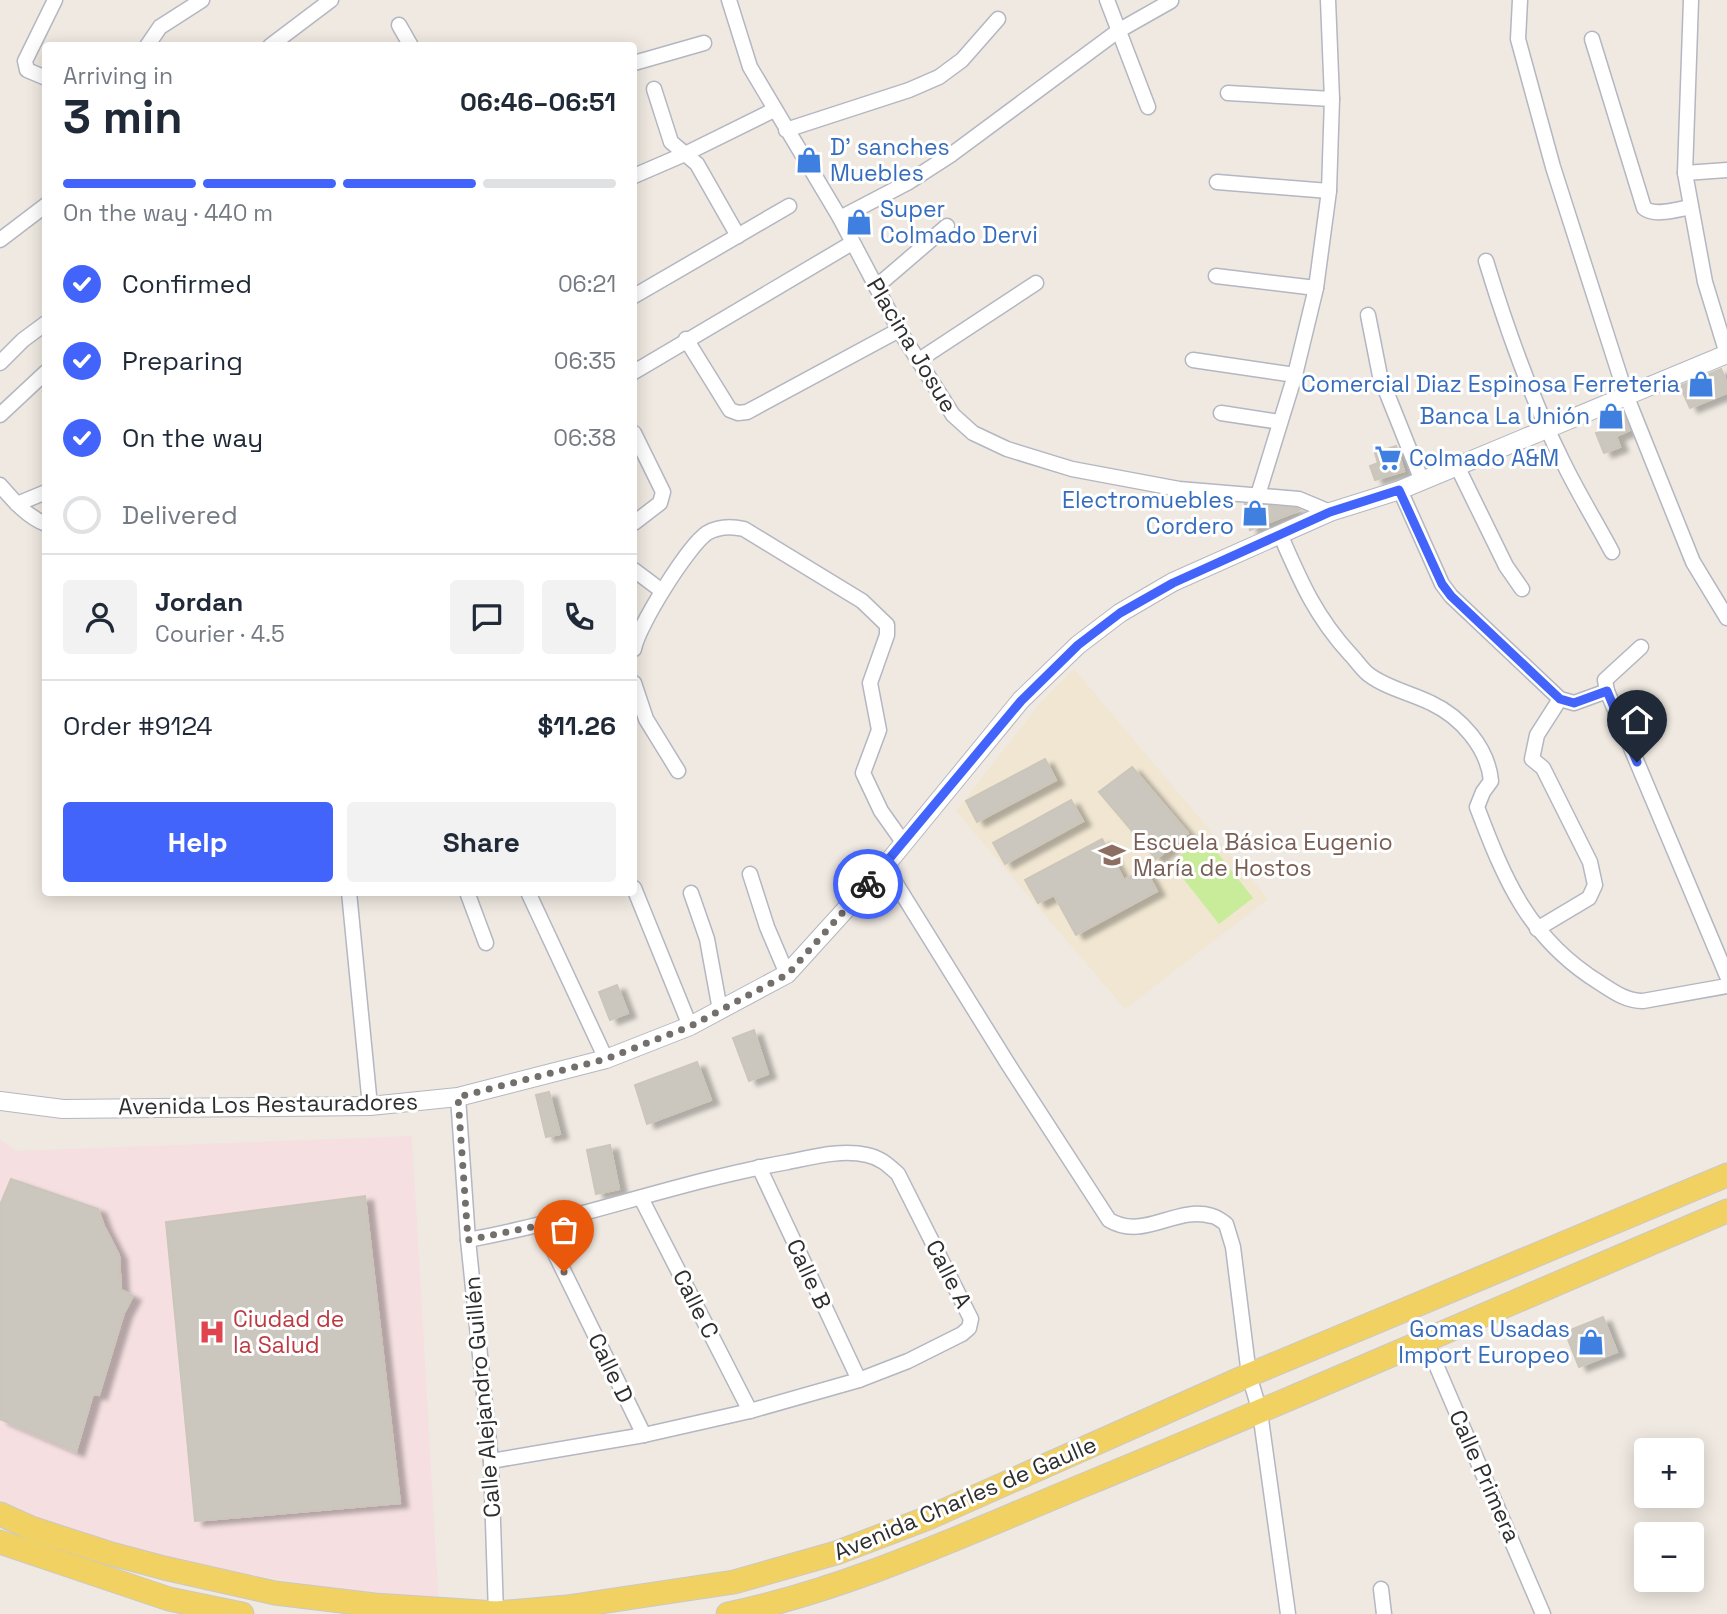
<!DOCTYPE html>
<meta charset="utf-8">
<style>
body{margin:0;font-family:"Space Grotesk",sans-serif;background:#f2f2f3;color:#1f2937;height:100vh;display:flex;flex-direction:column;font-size:26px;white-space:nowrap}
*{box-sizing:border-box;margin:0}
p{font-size:23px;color:#747a83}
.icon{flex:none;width:38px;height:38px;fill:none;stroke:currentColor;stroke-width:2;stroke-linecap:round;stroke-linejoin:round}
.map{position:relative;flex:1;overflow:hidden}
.sheet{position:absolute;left:42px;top:42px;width:595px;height:854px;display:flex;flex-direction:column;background:#fff;border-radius:7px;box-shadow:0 4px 18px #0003}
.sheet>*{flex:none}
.buttons{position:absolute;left:1634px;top:1438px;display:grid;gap:14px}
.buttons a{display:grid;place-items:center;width:70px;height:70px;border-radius:7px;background:#fff;box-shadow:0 4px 18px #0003;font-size:35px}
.pin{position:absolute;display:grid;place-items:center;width:60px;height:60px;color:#fff;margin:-72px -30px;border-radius:50% 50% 50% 0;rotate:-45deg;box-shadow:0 0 7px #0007}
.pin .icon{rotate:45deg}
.courier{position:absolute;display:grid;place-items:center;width:70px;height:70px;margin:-35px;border:5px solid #4264fb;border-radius:50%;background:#fff;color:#222;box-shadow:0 2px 9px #0007}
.head em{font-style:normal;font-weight:700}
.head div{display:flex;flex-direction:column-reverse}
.head{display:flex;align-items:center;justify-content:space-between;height:119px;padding:0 21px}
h1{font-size:46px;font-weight:700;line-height:52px}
.bar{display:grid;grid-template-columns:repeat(4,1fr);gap:10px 7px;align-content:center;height:84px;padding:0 21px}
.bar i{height:9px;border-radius:5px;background:#e0e1e3}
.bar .active{background:#4264fb}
.bar p{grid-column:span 4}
.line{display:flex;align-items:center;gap:18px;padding:0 21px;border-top:2px solid #e0e1e3}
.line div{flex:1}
.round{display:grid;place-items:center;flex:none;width:74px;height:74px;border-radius:7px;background:#f2f2f3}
ol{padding:0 21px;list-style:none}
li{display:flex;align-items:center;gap:21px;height:77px}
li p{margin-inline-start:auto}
li .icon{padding:7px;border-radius:50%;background:#4264fb;color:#fff;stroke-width:4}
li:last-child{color:#747a83}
li i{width:38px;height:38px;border:4px solid #e0e1e3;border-radius:50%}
.action{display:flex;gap:14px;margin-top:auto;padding:14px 21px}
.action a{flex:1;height:80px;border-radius:7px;background:#4264fb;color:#fff;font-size:28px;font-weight:700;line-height:80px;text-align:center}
.action a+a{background:#f2f2f3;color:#1f2937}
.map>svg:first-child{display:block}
</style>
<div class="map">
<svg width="1727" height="1614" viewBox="0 0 1727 1614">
<defs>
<filter id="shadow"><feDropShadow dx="8" dy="4.5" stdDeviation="2" flood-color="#0004"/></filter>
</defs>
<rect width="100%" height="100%" fill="#efe9e1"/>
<polygon fill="#f0e6d1" points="1074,669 1268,899 1125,1009 956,811 1042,701"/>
<polygon fill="#f5dfe0" points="412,1136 439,1608 87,1545 0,1512 0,1139 16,1151"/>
<polygon fill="#c9ec9a" points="1205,837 1253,898 1219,924 1171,863"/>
<g fill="#cbc7bf" stroke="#cbc5ba" stroke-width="2" filter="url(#shadow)">
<polygon points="1721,369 1727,383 1727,393 1690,408 1680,386"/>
<polygon points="1622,410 1630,430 1616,436 1620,447 1604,453 1596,433 1610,428 1606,417"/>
<polygon points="1396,446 1404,471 1375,480 1370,466 1378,463 1375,453"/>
<polygon points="1245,504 1297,508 1300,510 1250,530"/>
<polygon points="1045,759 1056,780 977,822 966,801"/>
<polygon points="1132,767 1188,833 1156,859 1099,792"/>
<polygon points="1071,800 1083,821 1005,864 993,843"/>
<polygon points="1102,839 1124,880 1145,869 1157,891 1076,935 1054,895 1038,903 1025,880"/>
<polygon points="617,985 628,1013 610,1020 599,992"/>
<polygon points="754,1030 768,1074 749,1081 733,1038"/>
<polygon points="697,1062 711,1100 647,1124 635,1085"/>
<polygon points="549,1092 560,1134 546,1137 536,1095"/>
<polygon points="610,1145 619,1189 596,1194 587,1150"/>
<polygon points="11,1179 98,1209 104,1226 119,1255 121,1290 133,1296 124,1313 99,1395 93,1394 76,1452 0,1419 0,1205"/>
<polygon points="365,1196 400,1503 195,1521 166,1222"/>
<polygon points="1603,1317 1617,1352 1579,1367 1565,1332"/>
</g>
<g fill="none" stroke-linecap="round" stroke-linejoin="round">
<g stroke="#b4b7c1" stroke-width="17">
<g id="minor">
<polyline points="729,0 750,67 840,218 899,330 953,415 973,433 1007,449 1072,469 1179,489 1299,499 1330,512"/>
<polyline points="1107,0 1148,107"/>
<polyline points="1520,0 1518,39 1553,167 1626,395 1693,562 1727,618"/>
<polyline points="1691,0 1685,173 1705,282 1727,354"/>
<polyline points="399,25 411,46"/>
<path d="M1592 39 1644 208C1655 217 1678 209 1691 207"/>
<polyline points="147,46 160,27 202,0"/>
<polyline points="270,46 331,0"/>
<polyline points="634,63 704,43"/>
<polyline points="46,78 27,70 25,61 55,0"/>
<polyline points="654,89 671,142 697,164 738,236"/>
<polyline points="1228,93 1332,99"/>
<polyline points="786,130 909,90 939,77 962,60 998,19"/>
<polyline points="1685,173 1727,170"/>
<polyline points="634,176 685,154 774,110"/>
<polyline points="1217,182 1329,191"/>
<polyline points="840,218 907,183 952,154 1118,31 1171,1"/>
<polyline points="0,240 46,205"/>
<path d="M1486 261C1507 330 1531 398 1563 462 1578 493 1596 522 1612 552"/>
<polyline points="1216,276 1316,288"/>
<polyline points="876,287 947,226"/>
<polyline points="634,296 789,206"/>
<polyline points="1368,315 1380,376 1422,481"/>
<polyline points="686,339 730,410 738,413 747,412 899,330"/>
<polyline points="919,360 1036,283"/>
<polyline points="1193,360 1295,375"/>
<polyline points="0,363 23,340 46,323"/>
<polyline points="634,372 852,243"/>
<polyline points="1221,413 1280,422"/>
<polyline points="0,415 46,372"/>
<polyline points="634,433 663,492 660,503 634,523"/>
<polyline points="1457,466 1506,566 1522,589"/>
<path d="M0 485C13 500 27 517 46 524"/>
<polyline points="1400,490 1442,584 1451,596 1560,699 1574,703 1607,691 1727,976"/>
<polyline points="1258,495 1295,375 1316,288 1329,191 1332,99 1328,0"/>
<polyline points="17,504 46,492"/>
<path d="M1280 534C1300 580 1315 616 1350 654 1356 660 1361 668 1368 674 1386 688 1411 693 1431 703 1461 717 1488 748 1491 781L1483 792 1477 807C1505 881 1529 939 1600 983 1614 992 1626 1001 1643 1001L1727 986"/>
<polyline points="634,570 662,591"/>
<path d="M634 649C638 626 688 546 707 533 719 526 731 526 744 529L862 601 887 625V635L870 683 879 730 863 773 881 811 903 842"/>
<polyline points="634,683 646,719 678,771"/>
<polyline points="1607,691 1605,680 1641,647"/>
<path d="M885 866 1008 1064 1109 1220C1144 1241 1176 1205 1212 1216 1217 1217 1222 1221 1226 1224L1233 1247 1249 1375 1260 1412 1288 1614"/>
<polyline points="750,874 767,927 787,974"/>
<polyline points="634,888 690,1026"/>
<polyline points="349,892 370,1106"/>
<polyline points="467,892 486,943"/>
<polyline points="528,892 606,1059"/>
<polyline points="691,893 707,939 720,1010"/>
<polyline points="1537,929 1589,898 1595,885 1590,862 1543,768 1532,759 1537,735 1560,699"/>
<polyline points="458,1097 468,1240 491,1461 496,1614"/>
<polyline points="759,1167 859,1380"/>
<polyline points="641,1198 750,1411"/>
<polyline points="541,1225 644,1435"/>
<path d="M468 1240C577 1220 680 1181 788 1162 813 1157 842 1149 867 1155 881 1158 888 1165 898 1174L971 1319 969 1328 962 1334 908 1361 859 1380 750 1411 644 1435 491 1461"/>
<polyline points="1425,1339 1543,1614"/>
<polyline points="1381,1589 1384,1614"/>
</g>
</g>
<g stroke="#b4b7c1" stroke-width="20">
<polyline id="tertiary" points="0,1101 63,1109 370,1106 458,1097 606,1059 690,1026 787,974 885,866 1021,700 1078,645 1120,613 1173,582 1330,512 1400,490 1727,354"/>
</g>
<g stroke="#c9c9c9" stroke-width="25">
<g id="primary">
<polyline points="0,1514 31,1528 108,1553 164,1568 275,1593 374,1605 496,1613 567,1607 734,1582 836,1553 928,1518 1249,1375 1727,1175"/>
<polyline points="0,1542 169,1599 242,1614"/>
<path d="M728 1614C851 1589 974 1530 1089 1483 1303 1395 1514 1301 1727 1211"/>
</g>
</g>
<use href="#minor" stroke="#fff" stroke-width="14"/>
<use href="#tertiary" stroke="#fff" stroke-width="18"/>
<use href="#primary" stroke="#f2d163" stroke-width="23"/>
</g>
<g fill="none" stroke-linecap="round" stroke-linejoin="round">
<polyline stroke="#726f6d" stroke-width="7" stroke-dasharray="0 12.6" points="564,1272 541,1225 468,1240 458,1097 606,1059 691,1026 788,974 868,884"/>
<polyline stroke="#4264fb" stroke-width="9" points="868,884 1021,701 1078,645 1120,613 1173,583 1330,512 1399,490 1442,584 1451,596 1560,699 1574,703 1607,691 1637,762"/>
</g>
<defs>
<g id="shop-bare" transform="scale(2.1)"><path d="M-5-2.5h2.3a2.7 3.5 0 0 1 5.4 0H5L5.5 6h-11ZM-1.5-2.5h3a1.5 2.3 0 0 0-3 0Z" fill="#3f7fe0" stroke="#fff" stroke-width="2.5" paint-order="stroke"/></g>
<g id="supermarket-bare" transform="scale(2.1)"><path d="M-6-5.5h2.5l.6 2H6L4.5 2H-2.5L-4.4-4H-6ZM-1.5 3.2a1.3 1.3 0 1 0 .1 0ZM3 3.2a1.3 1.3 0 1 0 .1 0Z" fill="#3f7fe0" stroke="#fff" stroke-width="2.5" paint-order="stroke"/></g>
<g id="school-bare" transform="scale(2.1)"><path d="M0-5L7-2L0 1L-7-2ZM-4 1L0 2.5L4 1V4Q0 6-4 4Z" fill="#8d6e63" stroke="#fff" stroke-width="2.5" paint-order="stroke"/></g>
<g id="hospital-bare" transform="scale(2.1)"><path d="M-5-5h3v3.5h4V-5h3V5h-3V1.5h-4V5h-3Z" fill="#e0444e" stroke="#fff" stroke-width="2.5" paint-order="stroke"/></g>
</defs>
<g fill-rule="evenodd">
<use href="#shop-bare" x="809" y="160"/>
<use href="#shop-bare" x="859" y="222"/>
<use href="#shop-bare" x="1701" y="384"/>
<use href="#shop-bare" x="1611" y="416"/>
<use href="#supermarket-bare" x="1388" y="458"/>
<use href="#shop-bare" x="1255" y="513"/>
<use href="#school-bare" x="1112" y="855"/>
<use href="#hospital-bare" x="212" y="1332"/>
<use href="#shop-bare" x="1591" y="1342"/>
</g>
<g text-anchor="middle" stroke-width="6" stroke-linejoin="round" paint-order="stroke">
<g font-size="23" fill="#366cbe" stroke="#fff" text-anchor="end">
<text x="830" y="155" text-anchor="start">D’ sanches<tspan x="830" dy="26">Muebles</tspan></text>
<text x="880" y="217" text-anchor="start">Super<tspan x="880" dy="26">Colmado Dervi</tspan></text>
<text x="1680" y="392">Comercial Diaz Espinosa Ferreteria</text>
<text x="1590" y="424">Banca La Unión</text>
<text x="1409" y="466" text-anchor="start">Colmado A&amp;M</text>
<text x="1234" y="508">Electromuebles<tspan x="1234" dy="26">Cordero</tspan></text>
<text x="1570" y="1337">Gomas Usadas<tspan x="1570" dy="26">Import Europeo</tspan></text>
</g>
<g font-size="23" fill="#2e2e2e" stroke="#fff">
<text transform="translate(912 345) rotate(59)" y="8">Placina Josue</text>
<text transform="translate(268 1104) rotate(-1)" y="8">Avenida Los Restauradores</text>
<text transform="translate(809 1274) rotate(65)" y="8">Calle B</text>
<text transform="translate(949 1274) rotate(63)" y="8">Calle A</text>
<text transform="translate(696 1304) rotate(63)" y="8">Calle C</text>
<text transform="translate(611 1368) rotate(64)" y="8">Calle D</text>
<text transform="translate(482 1397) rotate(-95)" y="8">Calle Alejandro Guillén</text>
<text transform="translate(1485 1476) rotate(66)" y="8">Calle Primera</text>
<text transform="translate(965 1498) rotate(-23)" y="8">Avenida Charles de Gaulle</text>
</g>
<g font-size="23" fill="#785e54" stroke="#fff" text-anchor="start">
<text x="1133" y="850">Escuela Básica Eugenio<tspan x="1133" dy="26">María de Hostos</tspan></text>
</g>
<g font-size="23" fill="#be3a42" stroke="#fff" text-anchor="start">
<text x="233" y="1327">Ciudad de<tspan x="233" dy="26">la Salud</tspan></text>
</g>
</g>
</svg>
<div class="buttons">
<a>+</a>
<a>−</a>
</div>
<div class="pin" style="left:564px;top:1272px;background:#ea580c"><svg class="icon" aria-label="bag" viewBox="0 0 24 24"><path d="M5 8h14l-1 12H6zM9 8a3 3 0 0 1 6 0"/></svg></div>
<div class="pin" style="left:1637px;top:762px;background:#1f2937"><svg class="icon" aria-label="home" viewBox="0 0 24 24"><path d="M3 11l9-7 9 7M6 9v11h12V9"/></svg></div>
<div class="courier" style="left:868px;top:884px"><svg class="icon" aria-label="bike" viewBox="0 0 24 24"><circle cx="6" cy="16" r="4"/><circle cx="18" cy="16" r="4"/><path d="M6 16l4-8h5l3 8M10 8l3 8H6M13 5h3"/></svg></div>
<section class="sheet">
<div class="head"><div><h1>3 min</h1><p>Arriving in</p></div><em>06:46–06:51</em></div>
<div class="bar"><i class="active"></i><i class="active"></i><i class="active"></i><i></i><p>On the way · 440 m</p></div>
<ol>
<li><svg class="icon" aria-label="check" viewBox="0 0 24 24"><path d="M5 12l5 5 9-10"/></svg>Confirmed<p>06:21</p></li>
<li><svg class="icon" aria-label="check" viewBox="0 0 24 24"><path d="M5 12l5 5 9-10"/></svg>Preparing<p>06:35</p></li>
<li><svg class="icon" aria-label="check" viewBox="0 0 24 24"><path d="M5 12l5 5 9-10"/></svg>On the way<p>06:38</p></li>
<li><i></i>Delivered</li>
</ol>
<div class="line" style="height:126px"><a class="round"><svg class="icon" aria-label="person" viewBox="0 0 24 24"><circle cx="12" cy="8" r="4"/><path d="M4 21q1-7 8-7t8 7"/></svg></a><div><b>Jordan</b><p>Courier · 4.5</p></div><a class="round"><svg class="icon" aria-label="chat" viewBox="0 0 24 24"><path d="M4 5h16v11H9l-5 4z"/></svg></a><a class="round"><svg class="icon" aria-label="phone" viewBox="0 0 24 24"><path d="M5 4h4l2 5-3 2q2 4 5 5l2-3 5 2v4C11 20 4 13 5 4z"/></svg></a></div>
<div class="line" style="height:91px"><div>Order #9124</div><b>$11.26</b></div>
<div class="action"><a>Help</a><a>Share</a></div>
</section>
</div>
